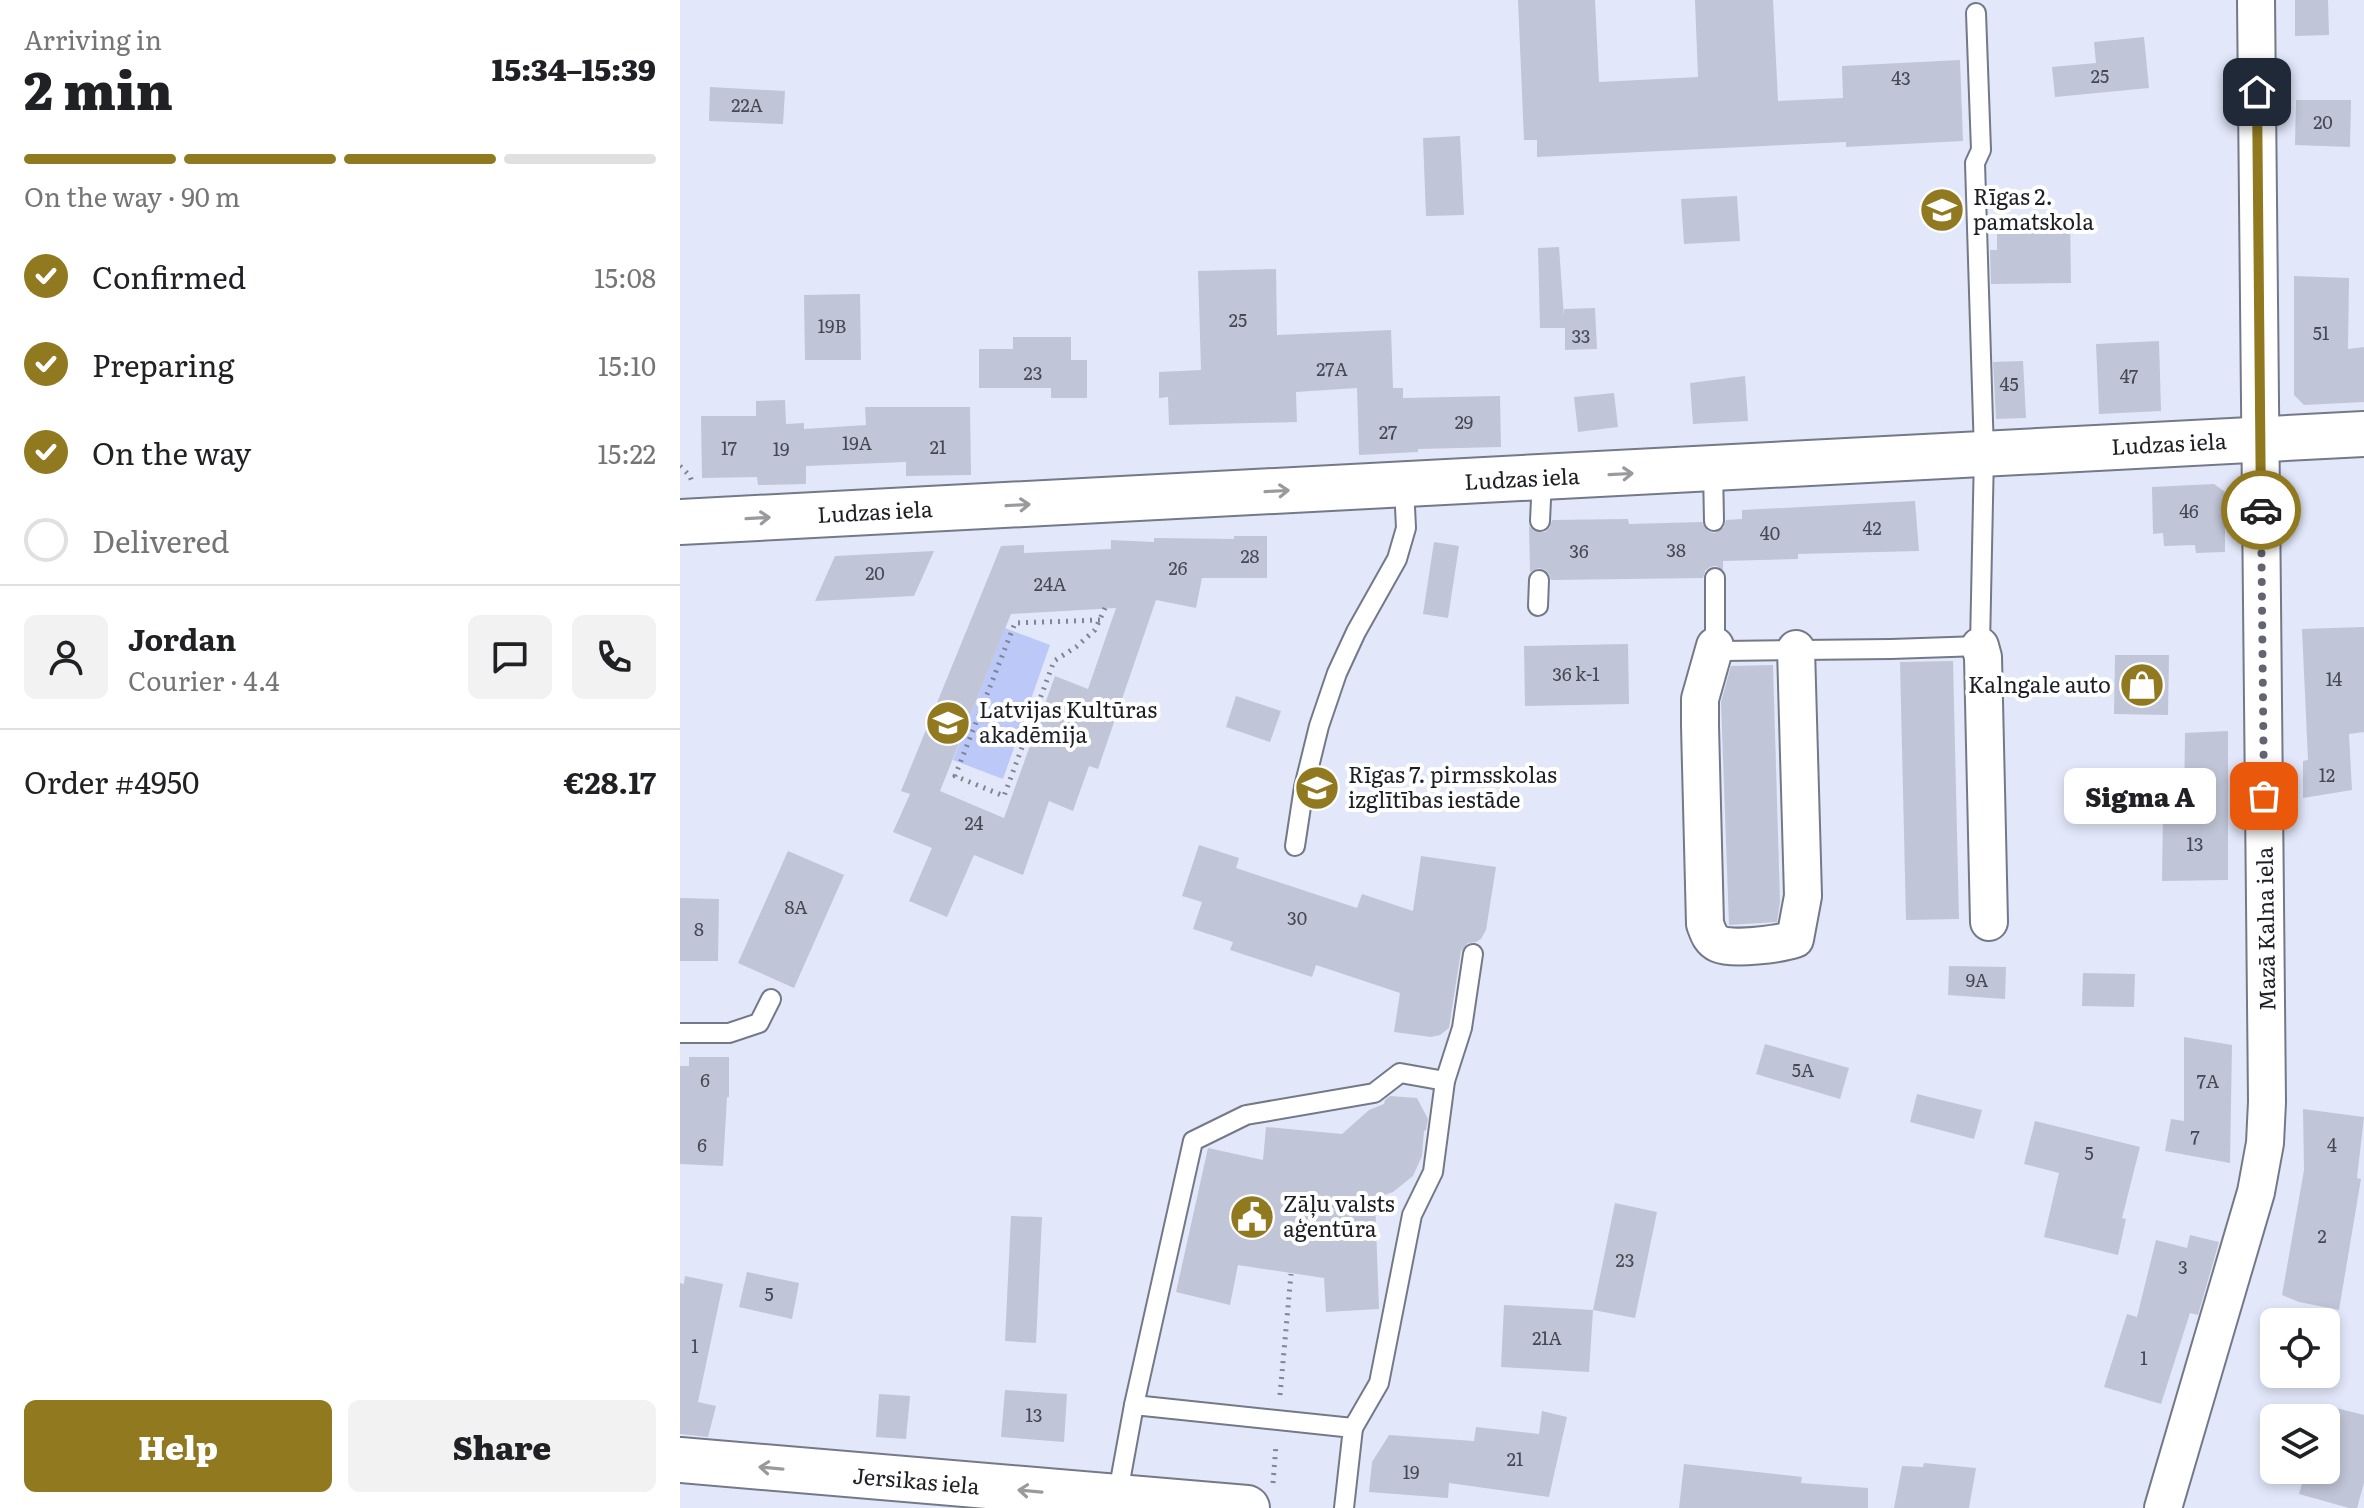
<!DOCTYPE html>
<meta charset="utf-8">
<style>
body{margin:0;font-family:Literata,serif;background:#f2f2f2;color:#202124;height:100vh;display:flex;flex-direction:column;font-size:30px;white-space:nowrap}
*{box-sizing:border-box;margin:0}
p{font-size:26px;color:#757577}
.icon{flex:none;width:44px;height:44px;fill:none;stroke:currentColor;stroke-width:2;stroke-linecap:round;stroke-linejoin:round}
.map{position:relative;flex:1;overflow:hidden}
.drawer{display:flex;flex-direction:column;background:#fff;width:680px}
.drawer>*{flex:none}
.controls{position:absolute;left:1580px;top:1308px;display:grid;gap:16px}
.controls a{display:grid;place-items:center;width:80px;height:80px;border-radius:12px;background:#fff;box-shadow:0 4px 12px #0003;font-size:40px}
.pin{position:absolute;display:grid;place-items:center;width:68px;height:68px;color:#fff;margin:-34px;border-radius:16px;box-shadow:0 4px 12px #0006}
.courier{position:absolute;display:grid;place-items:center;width:80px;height:80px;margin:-40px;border:6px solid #91791f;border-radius:50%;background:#fff;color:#222;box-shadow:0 2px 10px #0007}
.bubble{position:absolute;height:56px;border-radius:12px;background:#fff;box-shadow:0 4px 12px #0003;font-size:26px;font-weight:800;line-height:56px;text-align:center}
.summary em{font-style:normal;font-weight:800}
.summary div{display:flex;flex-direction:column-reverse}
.summary{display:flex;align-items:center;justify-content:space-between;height:136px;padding:0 24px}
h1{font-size:52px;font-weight:800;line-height:60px}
.bar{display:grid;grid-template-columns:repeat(4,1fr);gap:12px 8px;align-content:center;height:96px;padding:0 24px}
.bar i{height:10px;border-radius:6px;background:#e0e0e0}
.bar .selected{background:#91791f}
.bar p{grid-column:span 4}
.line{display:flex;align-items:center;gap:20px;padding:0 24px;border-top:2px solid #e0e0e0}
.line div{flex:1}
.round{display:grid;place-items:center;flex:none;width:84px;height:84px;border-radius:12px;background:#f2f2f2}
ol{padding:0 24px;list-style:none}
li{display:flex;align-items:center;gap:24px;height:88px}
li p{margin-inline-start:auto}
li .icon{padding:8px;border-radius:50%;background:#91791f;color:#fff;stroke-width:4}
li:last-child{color:#757577}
li i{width:44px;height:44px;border:4px solid #e0e0e0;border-radius:50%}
.button{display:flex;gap:16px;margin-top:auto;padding:16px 24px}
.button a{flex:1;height:92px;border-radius:12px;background:#91791f;color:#fff;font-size:32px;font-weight:800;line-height:92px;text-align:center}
.button a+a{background:#f2f2f2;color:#202124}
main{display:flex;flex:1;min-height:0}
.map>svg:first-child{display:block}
</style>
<main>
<section class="drawer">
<div class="summary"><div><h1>2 min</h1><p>Arriving in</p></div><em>15:34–15:39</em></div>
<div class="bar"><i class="selected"></i><i class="selected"></i><i class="selected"></i><i></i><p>On the way · 90 m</p></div>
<ol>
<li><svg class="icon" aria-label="check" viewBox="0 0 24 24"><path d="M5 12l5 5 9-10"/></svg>Confirmed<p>15:08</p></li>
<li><svg class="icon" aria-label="check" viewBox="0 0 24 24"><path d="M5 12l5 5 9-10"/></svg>Preparing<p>15:10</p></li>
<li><svg class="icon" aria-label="check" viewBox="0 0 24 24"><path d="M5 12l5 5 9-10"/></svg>On the way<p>15:22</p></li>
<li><i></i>Delivered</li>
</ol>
<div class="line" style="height:144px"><a class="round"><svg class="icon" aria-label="person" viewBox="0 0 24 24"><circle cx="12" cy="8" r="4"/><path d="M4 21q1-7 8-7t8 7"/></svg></a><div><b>Jordan</b><p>Courier · 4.4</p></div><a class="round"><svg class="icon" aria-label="chat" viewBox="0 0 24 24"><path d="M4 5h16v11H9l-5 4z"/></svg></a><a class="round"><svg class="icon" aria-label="phone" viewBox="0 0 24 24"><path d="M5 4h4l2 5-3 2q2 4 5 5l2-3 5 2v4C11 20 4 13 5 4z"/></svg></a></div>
<div class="line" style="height:104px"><div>Order #4950</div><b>€28.17</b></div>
<div class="button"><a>Help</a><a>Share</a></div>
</section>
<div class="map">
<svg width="1684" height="1508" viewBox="0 0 1684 1508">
<rect width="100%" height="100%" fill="#e2e8fa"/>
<polygon fill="#bbc8f8" points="325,628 370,645 323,779 273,760"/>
<g fill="#c0c5d7" fill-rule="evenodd">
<polygon points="838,0 915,0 919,82 1018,77 1015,0 1093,0 1098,101 1163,98 1162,66 1280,60 1283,141 1166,147 1166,142 857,157 857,140 844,140"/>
<polygon points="1615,0 1648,0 1649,35 1615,36"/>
<polygon points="1464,37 1469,88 1375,97 1372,67 1416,63 1414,42"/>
<polygon points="30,87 105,91 103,124 29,121"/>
<polygon points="1616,100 1671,100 1670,147 1615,145"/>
<polygon points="780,136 784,215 746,216 743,138"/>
<polygon points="1057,196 1060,241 1004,244 1001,199"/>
<polygon points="1390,215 1391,283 1311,284 1310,250 1317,250 1317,216"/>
<polygon points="879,247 884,317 884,309 915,308 917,349 885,350 885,328 860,328 858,248"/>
<polygon points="596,269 597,335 711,330 713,388 723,388 723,398 820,396 821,447 738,449 738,452 679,455 677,388 616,392 617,422 489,425 488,397 479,398 479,372 521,370 518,271"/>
<polygon points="1614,276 1669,278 1668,349 1684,347 1684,402 1624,405 1614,395"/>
<polygon points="180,294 181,360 125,360 124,295"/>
<polygon points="333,337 391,337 391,360 407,360 407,398 371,398 371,388 299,388 299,349 333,349"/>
<polygon points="1479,341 1481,411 1419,414 1416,344"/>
<polygon points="1343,361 1346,418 1316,419 1313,362"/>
<polygon points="1065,376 1068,421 1013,424 1010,383"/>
<polygon points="934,393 938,427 898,432 894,397"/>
<polygon points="105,400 106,424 124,423 124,429 186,425 185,407 290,407 291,475 226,476 226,462 126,466 126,484 78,485 77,477 22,478 21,416 76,416 76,401"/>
<polygon points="1534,484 1545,492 1545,552 1516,553 1515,545 1484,546 1483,533 1473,534 1472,487"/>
<polygon points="1235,501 1239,551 1118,554 1118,559 1043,561 1043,570 1036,566 1030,567 1025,571 1023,578 871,580 869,574 865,570 859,568 850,572 849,526 854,531 865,532 870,527 872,520 948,519 949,524 1022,522 1028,531 1035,533 1044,527 1046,520 1062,519 1062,510"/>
<path d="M554 536H587V578H522L516 608 476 600 418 769 409 766 393 811 369 801 343 875 294 855 267 917 229 901 252 848 213 832 230 794 221 791 321 546 344 545V553L431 549V540L474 542V538L554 539ZM436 608 408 689 375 676 324 818 260 791 331 614Z"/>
<polygon points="754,542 779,546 768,618 743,614"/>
<polygon points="254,551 234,596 135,601 155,556"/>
<polygon points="1684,627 1684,732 1669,734 1672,790 1623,798 1623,761 1628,760 1622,629"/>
<polygon points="948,644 949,704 845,706 844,646"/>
<polygon points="1435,655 1489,655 1488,715 1434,714"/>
<polygon points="1273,661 1279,919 1226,920 1220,662"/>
<polygon points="1093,665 1100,902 1097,922 1049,925 1041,702 1051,666"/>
<polygon points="556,696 601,711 590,742 546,727"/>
<polygon points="1548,731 1548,880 1482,881 1483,811 1504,810 1505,733"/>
<polygon points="519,845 559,858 556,868 677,908 682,894 733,911 741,856 816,867 806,930 801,939 796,942 788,943 781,951 769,1028 760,1035 751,1037 714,1032 720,993 636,965 632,977 550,950 553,942 513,929 522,902 502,896"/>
<polygon points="108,851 164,875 114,988 58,963"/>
<polygon points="0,898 39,899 38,961 0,961"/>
<polygon points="1269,966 1326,967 1325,999 1268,995"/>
<polygon points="1403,973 1455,974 1454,1007 1402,1006"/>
<polygon points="1504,1037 1552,1045 1550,1163 1485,1151 1491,1119 1504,1121"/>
<polygon points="1085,1044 1169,1068 1160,1099 1076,1074"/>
<polygon points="9,1057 49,1057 49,1097 47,1097 43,1166 0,1164 0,1066 9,1066"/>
<polygon points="1237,1094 1302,1110 1294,1139 1230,1122"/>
<polygon points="710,1096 737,1098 748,1119 746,1130 744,1131 742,1156 733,1176 713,1192 695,1198 699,1309 646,1312 644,1278 558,1265 550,1305 496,1292 528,1148 583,1160 586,1127 662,1134 689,1110 704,1104 705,1100"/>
<polygon points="1623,1109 1684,1117 1677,1178 1681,1179 1659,1310 1619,1302 1602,1295 1624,1170"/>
<polygon points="1355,1121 1460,1147 1442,1218 1446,1219 1438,1255 1364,1237 1379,1173 1344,1164"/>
<polygon points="935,1203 977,1212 955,1318 913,1310"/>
<polygon points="331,1216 362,1217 356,1343 325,1341"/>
<polygon points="1510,1235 1539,1242 1518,1315 1510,1313 1481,1404 1424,1387 1447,1314 1457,1317 1476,1240 1507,1248"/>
<polygon points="67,1272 119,1283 112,1319 59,1307"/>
<polygon points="5,1276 43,1284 18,1402 36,1406 28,1437 0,1434 0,1283 4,1284"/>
<polygon points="824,1305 913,1310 909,1372 821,1367"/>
<polygon points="325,1390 387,1394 384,1442 321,1437"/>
<polygon points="199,1394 230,1396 226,1439 196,1437"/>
<polygon points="1656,1408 1684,1415 1684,1483 1677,1508 1669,1508 1619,1494 1626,1470 1646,1470 1646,1443"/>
<polygon points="862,1411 887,1417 869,1497 769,1483 768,1498 689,1492 692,1462 709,1435 794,1441 796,1427 859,1434"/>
<polygon points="1244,1463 1296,1468 1289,1508 1214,1508 1222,1466 1243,1467"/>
<polygon points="1004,1464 1122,1477 1121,1483 1188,1488 1188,1508 999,1508"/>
</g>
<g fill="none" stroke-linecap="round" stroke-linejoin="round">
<g stroke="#747989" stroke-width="22">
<g id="service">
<polyline points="1033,468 1034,521"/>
<polyline points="860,521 862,478"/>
<polyline points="1035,578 1035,646 1043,651 1211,649 1300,646 1304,453 1295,163 1301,150 1296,13"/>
<polyline points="858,606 859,580"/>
<polyline points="615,846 624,787 639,726 657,673 676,632 717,559 726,528 724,486"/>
<polyline points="0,1033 49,1033 79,1023 91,999"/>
<polyline points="765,1081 782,1028 793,954"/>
<polyline points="454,1405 513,1141 566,1115 694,1093 720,1073 765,1081 753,1172 732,1215 699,1383 673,1428"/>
<polyline points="437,1498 454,1405 673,1428 664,1508"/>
</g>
</g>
<g stroke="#747989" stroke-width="40">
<g id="minor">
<path d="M1035 646 1020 699V726L1025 924C1028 932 1030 940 1039 944 1053 950 1100 944 1115 939L1123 896 1116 649"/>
<polyline points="1300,646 1303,657 1309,922"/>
<polyline points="1483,1508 1576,1192 1585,1143 1587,1102 1576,0"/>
</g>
</g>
<g stroke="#747989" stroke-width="48">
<g id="tertiary">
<polyline points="0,522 1684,434"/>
<polyline points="0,1460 567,1508"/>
</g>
</g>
<g stroke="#818591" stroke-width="5" stroke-dasharray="2 6" stroke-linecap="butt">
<polyline points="0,466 10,476 13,485"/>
<polyline points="420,620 335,623 275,776 324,796 374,661 396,647 415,630 425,608"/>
<polyline points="600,1395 611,1274"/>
<polyline points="593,1483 596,1445"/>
</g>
<use href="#service" stroke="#fff" stroke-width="18"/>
<use href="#minor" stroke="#fff" stroke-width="36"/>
<use href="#tertiary" stroke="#fff" stroke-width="44"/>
</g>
<defs><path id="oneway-shaft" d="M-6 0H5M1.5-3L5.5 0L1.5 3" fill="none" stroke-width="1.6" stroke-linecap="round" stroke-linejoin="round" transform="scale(2)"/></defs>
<g stroke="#999a9d">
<use href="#oneway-shaft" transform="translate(941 474) rotate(-3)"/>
<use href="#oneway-shaft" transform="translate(597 491) rotate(-3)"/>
<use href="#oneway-shaft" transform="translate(338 505) rotate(-3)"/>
<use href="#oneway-shaft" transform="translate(78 518) rotate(-3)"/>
<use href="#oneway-shaft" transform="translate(91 1468) rotate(-175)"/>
<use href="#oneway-shaft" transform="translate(350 1491) rotate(-175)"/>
</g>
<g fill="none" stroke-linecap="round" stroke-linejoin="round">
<polyline stroke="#626570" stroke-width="8" stroke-dasharray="0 14.4" points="1581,510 1584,796"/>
<polyline stroke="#91791f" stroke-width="10" points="1577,92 1581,510"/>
</g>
<defs>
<g id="school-disc" transform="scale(2.3)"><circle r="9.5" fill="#91791f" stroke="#fff"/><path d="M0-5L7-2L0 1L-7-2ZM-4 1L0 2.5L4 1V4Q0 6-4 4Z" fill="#fff"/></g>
<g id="shop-disc" transform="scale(2.3)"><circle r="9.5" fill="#91791f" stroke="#fff"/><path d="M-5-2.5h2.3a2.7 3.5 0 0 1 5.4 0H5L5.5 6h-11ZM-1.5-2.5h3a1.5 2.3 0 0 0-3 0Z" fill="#fff"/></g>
<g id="university-disc" transform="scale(2.3)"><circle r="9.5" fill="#91791f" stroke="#fff"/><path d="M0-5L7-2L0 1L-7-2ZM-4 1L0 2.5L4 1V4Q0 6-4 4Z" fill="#fff"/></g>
<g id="civic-disc" transform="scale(2.3)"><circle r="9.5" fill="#91791f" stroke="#fff"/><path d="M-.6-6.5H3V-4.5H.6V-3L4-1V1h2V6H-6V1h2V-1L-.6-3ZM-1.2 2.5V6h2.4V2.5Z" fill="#fff"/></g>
</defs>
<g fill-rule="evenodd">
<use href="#school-disc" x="1262" y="210"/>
<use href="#shop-disc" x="1462" y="685"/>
<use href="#university-disc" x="268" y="723"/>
<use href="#school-disc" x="637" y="788"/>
<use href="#civic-disc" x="572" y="1217"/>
</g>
<g text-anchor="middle" stroke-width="8" stroke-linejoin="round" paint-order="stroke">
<g font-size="18" fill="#464852">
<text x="1420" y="83">25</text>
<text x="1221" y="85">43</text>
<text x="67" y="112">22A</text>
<text x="1643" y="129">20</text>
<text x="558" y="327">25</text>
<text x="152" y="333">19B</text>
<text x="1641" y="340">51</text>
<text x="901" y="343">33</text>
<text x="652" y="376">27A</text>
<text x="353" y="380">23</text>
<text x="1449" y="383">47</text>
<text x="1329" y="391">45</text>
<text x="784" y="429">29</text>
<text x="708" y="439">27</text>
<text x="177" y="450">19A</text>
<text x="258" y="454">21</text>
<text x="49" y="455">17</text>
<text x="101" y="456">19</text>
<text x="1509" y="518">46</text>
<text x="1192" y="535">42</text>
<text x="1090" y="540">40</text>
<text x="996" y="557">38</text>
<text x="899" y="558">36</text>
<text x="570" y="563">28</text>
<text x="498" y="575">26</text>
<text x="195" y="580">20</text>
<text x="370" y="591">24A</text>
<text x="896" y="681">36 k-1</text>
<text x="1654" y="686">14</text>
<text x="1647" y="782">12</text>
<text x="294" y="830">24</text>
<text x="1515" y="851">13</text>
<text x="116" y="914">8A</text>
<text x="617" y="925">30</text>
<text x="19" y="936">8</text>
<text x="1297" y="987">9A</text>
<text x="1123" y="1077">5A</text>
<text x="25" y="1087">6</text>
<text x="1528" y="1088">7A</text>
<text x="1515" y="1144">7</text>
<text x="22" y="1152">6</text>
<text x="1652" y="1152">4</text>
<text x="1409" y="1160">5</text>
<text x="1642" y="1243">2</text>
<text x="945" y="1267">23</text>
<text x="1503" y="1274">3</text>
<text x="89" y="1301">5</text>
<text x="867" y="1345">21A</text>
<text x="15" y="1353">1</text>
<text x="1464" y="1365">1</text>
<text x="354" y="1422">13</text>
<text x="835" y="1466">21</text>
<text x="731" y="1479">19</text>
</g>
<g font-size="22" fill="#1d1f25" stroke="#fff" text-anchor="start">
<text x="1293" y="205">Rīgas 2.<tspan x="1293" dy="25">pamatskola</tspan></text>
<text x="1431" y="693" text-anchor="end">Kalngale auto</text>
<text x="299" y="718">Latvijas Kultūras<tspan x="299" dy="25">akadēmija</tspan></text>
<text x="668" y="783">Rīgas 7. pirmsskolas<tspan x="668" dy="25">izglītības iestāde</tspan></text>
<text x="603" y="1212">Zāļu valsts<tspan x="603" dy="25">aģentūra</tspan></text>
</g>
<g font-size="22" fill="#1d1f25" stroke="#fff">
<text transform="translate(1489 444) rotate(-3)" y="8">Ludzas iela</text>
<text transform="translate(842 479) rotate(-3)" y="8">Ludzas iela</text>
<text transform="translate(195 512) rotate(-3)" y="8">Ludzas iela</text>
<text transform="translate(1586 929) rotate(-91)" y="8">Mazā Kalna iela</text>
<text transform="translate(236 1481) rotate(5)" y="8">Jersikas iela</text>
</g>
</g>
</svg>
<div class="controls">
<a><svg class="icon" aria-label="locate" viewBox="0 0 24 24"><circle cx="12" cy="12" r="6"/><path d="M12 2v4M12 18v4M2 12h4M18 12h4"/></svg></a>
<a><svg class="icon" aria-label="layers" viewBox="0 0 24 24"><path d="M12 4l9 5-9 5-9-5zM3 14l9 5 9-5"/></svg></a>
</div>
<div class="pin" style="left:1584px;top:796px;background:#ea580c"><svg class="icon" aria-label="bag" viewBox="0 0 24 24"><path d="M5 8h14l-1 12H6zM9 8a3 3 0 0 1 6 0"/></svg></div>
<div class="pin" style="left:1577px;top:92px;background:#1f2937"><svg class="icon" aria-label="home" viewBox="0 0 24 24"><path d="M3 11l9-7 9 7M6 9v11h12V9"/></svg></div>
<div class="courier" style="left:1581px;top:510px"><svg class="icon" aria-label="car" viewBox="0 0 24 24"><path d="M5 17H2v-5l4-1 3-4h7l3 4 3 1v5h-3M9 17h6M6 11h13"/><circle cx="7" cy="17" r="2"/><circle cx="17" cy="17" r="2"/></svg></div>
<div class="bubble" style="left:1384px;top:768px;width:152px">Sigma A</div>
</div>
</main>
